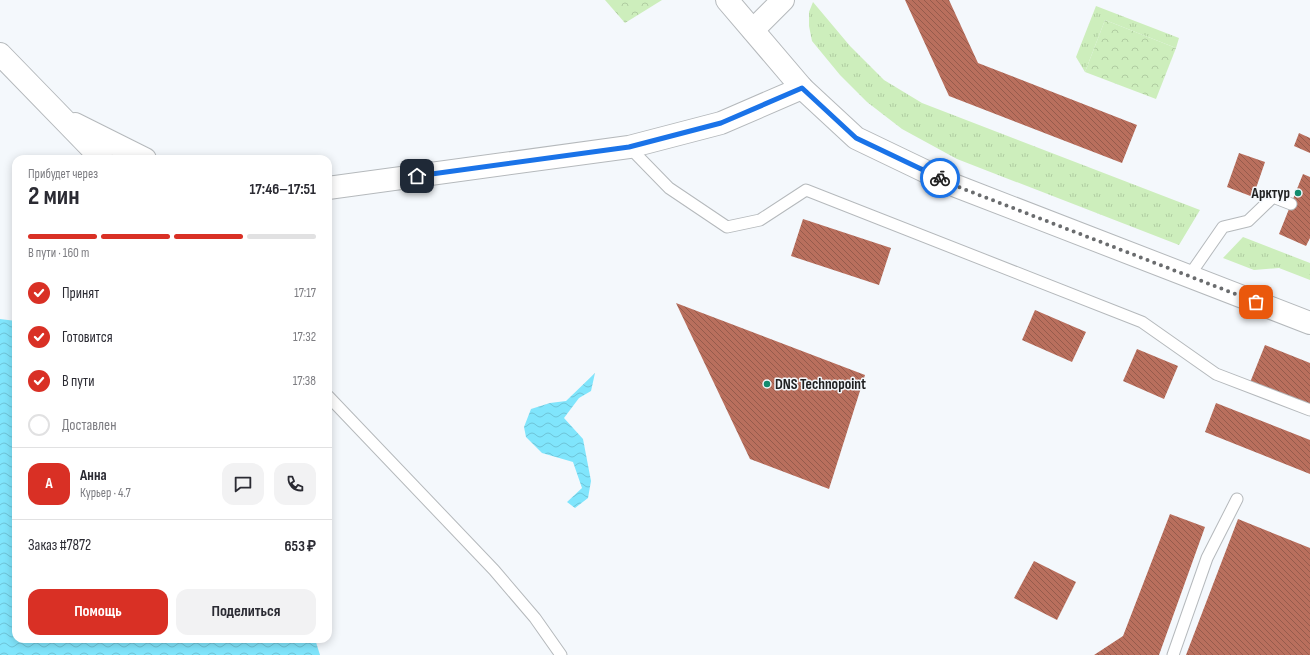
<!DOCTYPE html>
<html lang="ru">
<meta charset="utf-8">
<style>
body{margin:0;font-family:"Sofia Sans Condensed",sans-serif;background:#f2f2f3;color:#2b2b33;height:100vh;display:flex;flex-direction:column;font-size:15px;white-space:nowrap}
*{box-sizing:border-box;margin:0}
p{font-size:13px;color:#7c7c81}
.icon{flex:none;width:22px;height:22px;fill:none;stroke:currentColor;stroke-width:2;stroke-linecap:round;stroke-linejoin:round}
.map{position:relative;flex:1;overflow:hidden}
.sheet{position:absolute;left:12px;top:155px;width:320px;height:488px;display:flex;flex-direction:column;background:#fff;border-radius:12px;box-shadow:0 2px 10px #0003}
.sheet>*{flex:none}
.pin{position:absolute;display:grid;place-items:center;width:34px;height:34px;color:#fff;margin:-17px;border-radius:8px;box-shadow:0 2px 6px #0006}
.courier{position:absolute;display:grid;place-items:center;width:40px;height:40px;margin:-20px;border:3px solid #1a73e8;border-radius:50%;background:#fff;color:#222;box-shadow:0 1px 5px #0007}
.head em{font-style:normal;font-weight:700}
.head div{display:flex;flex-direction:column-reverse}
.head{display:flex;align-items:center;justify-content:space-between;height:68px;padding:0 16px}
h1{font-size:26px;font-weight:700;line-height:30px}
.bar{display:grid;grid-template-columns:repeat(4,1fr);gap:6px 4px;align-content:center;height:48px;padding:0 16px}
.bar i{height:5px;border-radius:3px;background:#e1e1e2}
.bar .current{background:#d93025}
.bar p{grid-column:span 4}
.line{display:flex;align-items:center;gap:10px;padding:0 16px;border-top:1px solid #e1e1e2}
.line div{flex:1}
.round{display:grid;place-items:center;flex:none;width:42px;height:42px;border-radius:12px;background:#f2f2f3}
ol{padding:0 16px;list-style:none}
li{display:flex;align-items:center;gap:12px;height:44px}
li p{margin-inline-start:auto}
li .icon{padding:4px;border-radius:50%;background:#d93025;color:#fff;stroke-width:4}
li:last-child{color:#7c7c81}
li i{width:22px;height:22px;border:2px solid #e1e1e2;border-radius:50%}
.primary-button{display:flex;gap:8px;margin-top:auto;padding:8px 16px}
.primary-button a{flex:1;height:46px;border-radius:12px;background:#d93025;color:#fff;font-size:16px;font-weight:700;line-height:46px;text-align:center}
.primary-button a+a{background:#f2f2f3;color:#2b2b33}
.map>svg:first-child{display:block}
</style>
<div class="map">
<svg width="1310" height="655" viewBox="0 0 1310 655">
<defs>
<pattern id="grass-tufts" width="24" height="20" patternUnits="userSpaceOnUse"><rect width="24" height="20" fill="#cdeebc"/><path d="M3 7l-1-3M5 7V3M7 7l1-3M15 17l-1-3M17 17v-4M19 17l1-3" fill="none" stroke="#b0cca1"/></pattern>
<pattern id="park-crowns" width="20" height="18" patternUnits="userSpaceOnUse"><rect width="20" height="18" fill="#cdeebc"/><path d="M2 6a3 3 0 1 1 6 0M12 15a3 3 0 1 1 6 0" fill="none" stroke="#b0cca1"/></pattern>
<pattern id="water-waves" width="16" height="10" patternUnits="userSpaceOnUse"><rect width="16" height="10" fill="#80e5fc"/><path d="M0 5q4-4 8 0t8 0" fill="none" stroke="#6ec4d8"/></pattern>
<pattern id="building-back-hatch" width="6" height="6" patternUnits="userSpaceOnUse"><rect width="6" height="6" fill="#b96f5d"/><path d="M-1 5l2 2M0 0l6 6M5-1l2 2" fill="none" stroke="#965b4c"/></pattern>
</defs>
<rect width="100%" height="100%" fill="#f4f8fc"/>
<g fill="url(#grass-tufts)">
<polygon points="813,2 850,46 884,80 922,103 1200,210 1179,245 957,159 902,129 867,102 840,75 812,41 809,26 809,12"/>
<polygon points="1096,6 1179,38 1176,48 1105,20 1085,72 1076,57"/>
<polygon points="1243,237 1310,263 1310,280 1279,268 1254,270 1223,258"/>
</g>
<g fill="url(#park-crowns)">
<polygon points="605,0 662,0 625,23"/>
<polygon points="1105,20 1176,48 1156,99 1085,72"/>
</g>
<g fill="url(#water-waves)">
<polygon points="0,319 16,321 16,639 315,639 320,655 0,655"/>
<polygon points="595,373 591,391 579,398 564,418 583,439 591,481 588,498 575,508 567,502 582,488 573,462 542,453 526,437 524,427 531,409 550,403 566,401"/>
</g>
<g fill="url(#building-back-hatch)">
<polygon points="905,0 949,0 978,63 1137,125 1122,163 949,96"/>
<polygon points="1299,133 1310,138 1310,153 1294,146"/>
<polygon points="1239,153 1265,162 1253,197 1227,187"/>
<polygon points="1303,174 1310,177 1310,238 1306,246 1279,234"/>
<polygon points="803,219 891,248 879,285 791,256"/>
<polygon points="676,303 865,375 829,489 750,459"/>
<polygon points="1035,310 1086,332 1072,362 1022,340"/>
<polygon points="1265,345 1310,363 1310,409 1249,385"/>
<polygon points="1137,349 1178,366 1164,399 1123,381"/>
<polygon points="1216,403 1310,440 1310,474 1205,432"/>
<polygon points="1170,514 1205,527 1159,655 1094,655 1123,636"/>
<polygon points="1238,519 1310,548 1310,655 1186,655"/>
<polygon points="1034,561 1076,582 1057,620 1014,598"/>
</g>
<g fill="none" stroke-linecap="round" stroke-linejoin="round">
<g stroke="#b5b9bc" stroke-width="13">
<g id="service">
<polyline points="629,147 669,188 727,227 760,220 806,190 1142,322 1216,374 1310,410"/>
<polyline points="1189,276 1223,227 1248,221 1273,197 1291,204"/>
<polyline points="328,396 494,570 535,618 561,655"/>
<polyline points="1173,655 1207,558 1237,499"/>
</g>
</g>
<g stroke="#b5b9bc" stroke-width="24">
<g id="tertiary">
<polyline points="727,0 802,88 856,138 956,186 1310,323"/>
<polyline points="753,30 783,0"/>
<polyline points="0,54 102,159"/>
<polyline points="75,124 145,159"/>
<polyline points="328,188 629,147 721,123 802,88"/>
</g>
</g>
<use href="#service" stroke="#fff" stroke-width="11"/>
<use href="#tertiary" stroke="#fff" stroke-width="22"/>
</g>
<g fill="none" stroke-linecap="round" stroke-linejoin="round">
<polyline stroke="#6a6c6e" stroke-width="4" stroke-dasharray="0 7.2" points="940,178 956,186 1256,302"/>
<polyline stroke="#1a73e8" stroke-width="5" points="417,176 629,147 721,123 802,88 856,138 940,178"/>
</g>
<g fill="#128c6f" stroke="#f4f8fc" stroke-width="1.5">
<circle cx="1298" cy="193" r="4"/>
<circle cx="767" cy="384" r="4"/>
</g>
<g text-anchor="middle" stroke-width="3" stroke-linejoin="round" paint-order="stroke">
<g font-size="15" font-weight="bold" fill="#202122" stroke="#f4f8fc" text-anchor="end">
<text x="1290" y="198">Арктур</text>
<text x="775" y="389" text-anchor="start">DNS Technopoint</text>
</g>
</g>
</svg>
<div class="pin" style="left:1256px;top:302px;background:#ea580c"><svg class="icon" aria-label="bag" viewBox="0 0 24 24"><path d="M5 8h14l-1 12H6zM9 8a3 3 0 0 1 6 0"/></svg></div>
<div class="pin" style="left:417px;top:176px;background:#1f2937"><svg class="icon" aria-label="home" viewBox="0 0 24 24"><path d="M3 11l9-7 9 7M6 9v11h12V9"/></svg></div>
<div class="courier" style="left:940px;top:178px"><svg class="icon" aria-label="bike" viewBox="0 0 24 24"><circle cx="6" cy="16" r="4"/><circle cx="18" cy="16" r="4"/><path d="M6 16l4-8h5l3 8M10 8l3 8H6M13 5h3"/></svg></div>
<section class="sheet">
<div class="head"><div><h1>2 мин</h1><p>Прибудет через</p></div><em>17:46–17:51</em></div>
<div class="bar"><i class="current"></i><i class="current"></i><i class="current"></i><i></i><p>В пути · 160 m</p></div>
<ol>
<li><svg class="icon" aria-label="check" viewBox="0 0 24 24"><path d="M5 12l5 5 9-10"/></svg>Принят<p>17:17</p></li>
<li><svg class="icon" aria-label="check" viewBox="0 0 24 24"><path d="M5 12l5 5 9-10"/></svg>Готовится<p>17:32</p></li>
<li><svg class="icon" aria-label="check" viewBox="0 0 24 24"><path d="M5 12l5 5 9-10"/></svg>В пути<p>17:38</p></li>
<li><i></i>Доставлен</li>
</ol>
<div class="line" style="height:72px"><b class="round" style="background:#d93025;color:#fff">А</b><div><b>Анна</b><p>Курьер · 4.7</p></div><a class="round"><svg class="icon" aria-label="chat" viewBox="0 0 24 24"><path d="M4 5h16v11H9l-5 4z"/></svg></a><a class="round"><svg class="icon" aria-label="phone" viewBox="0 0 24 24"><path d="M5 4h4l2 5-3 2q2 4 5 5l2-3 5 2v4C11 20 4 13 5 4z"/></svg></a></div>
<div class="line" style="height:52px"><div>Заказ #7872</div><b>653 ₽</b></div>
<div class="primary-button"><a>Помощь</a><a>Поделиться</a></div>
</section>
</div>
